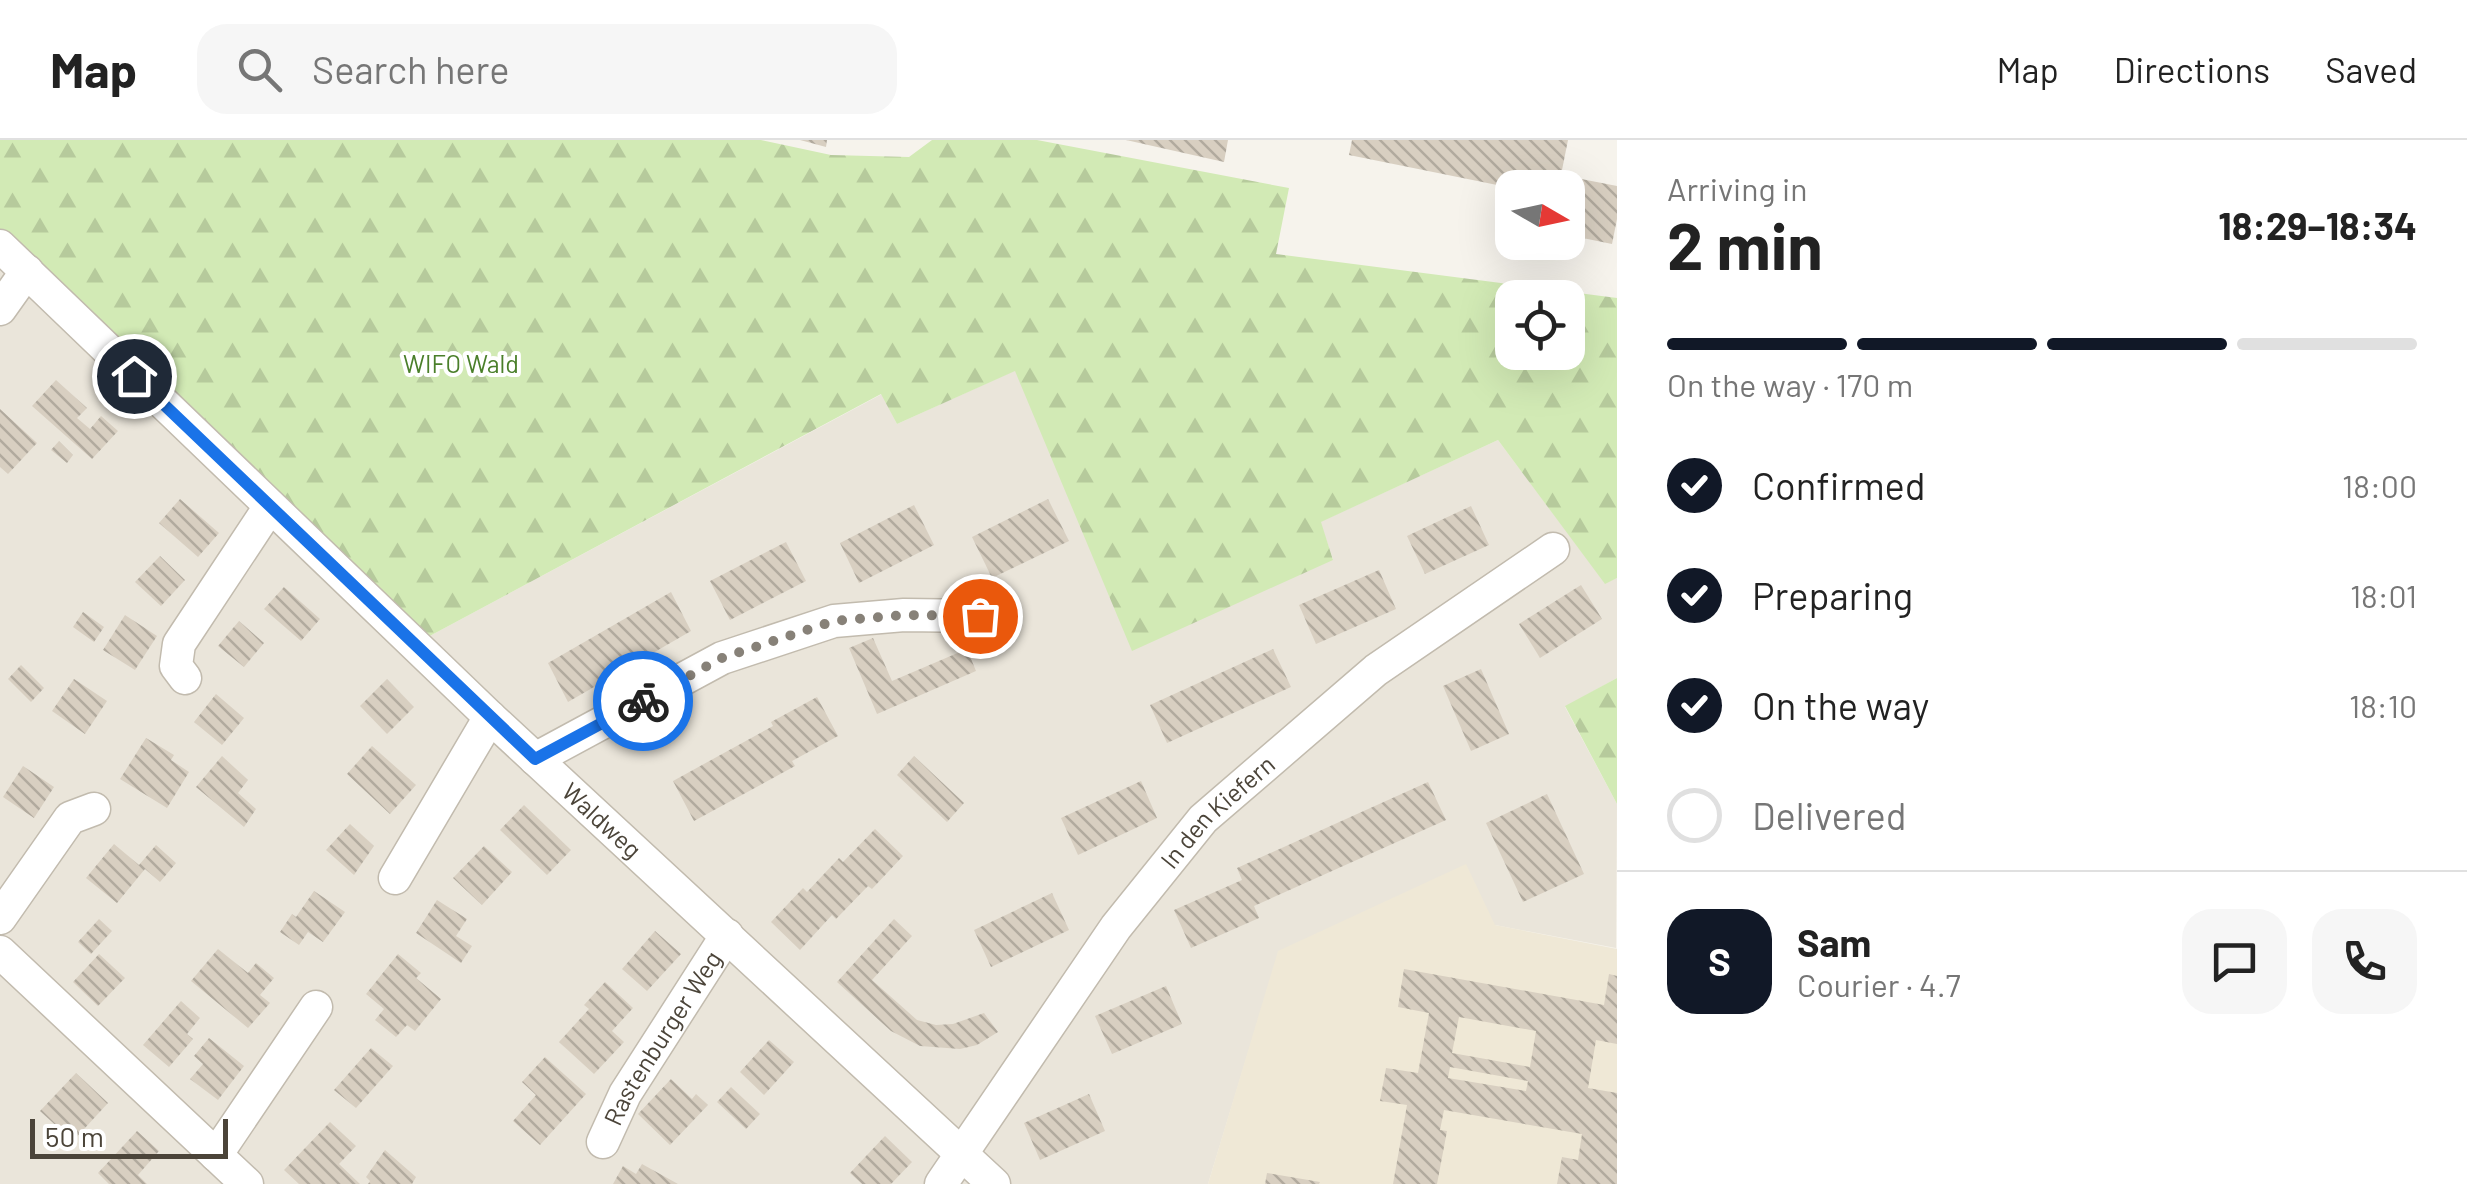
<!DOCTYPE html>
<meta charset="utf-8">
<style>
body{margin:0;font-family:Barlow,sans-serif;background:#f6f6f6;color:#222;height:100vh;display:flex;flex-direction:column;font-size:38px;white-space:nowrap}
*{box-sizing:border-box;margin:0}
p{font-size:32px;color:#767676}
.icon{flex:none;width:55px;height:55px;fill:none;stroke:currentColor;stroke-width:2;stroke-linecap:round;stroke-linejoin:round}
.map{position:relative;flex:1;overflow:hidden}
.side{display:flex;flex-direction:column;background:#fff;width:850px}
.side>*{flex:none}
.needle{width:65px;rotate:99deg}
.fabs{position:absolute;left:1495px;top:30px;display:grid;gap:20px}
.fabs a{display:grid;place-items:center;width:90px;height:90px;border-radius:20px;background:#fff;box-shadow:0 10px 40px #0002;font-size:50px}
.scale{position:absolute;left:30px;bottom:25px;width:198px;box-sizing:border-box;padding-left:10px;border:5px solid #4b4439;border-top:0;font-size:28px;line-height:35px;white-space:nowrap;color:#4b4439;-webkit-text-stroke:8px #fff;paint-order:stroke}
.pin{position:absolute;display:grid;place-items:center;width:85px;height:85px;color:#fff;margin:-42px;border:5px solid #fff;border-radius:50%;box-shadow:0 2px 10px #0007}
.courier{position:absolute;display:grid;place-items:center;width:100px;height:100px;margin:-50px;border:8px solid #1a73e8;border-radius:50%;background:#fff;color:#222;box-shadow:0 2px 12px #0007}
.head em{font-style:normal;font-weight:700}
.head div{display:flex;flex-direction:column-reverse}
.head{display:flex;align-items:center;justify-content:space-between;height:170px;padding:0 50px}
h1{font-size:65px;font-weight:700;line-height:75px}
.bar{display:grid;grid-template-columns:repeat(4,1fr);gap:15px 10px;align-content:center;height:120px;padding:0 50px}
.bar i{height:12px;border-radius:8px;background:#e0e0e0}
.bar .current{background:#111827}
.bar p{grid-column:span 4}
.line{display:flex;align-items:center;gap:25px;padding:0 50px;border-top:2px solid #e0e0e0}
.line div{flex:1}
.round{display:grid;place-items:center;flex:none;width:105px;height:105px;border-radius:30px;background:#f6f6f6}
ol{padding:0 50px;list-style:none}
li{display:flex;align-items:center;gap:30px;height:110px}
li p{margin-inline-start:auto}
li .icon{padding:10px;border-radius:50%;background:#111827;color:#fff;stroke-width:4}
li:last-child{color:#767676}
li i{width:55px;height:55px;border:5px solid #e0e0e0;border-radius:50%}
header{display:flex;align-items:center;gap:60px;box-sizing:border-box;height:140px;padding:0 50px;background:#fff;border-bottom:2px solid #e0e0e0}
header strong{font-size:48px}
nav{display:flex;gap:55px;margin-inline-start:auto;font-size:35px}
.search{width:700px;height:90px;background:#f6f6f6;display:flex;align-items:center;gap:25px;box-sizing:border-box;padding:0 35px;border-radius:30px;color:#767676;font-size:38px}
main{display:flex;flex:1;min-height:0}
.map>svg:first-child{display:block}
</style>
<header>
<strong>Map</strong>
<div class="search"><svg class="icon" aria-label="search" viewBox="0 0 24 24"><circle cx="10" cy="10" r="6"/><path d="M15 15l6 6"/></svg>Search here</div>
<nav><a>Map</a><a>Directions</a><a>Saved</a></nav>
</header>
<main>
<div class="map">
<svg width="1617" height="1044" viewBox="0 0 1617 1044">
<defs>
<pattern id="forest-firs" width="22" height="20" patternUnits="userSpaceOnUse" patternTransform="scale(2.5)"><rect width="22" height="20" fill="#d2eab5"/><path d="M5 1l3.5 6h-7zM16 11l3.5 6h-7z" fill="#b6ca9c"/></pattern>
<pattern id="building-back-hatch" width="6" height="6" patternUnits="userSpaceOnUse" patternTransform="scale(2.5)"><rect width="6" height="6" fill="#d8cfc1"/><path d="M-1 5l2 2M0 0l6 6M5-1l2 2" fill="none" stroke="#b1aa9e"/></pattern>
</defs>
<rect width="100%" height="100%" fill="#f6f3ec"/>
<polygon fill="#eae5da" points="0,94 426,498 882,254 897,284 1016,230 1333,419 1320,382 1498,300 1605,443 1617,438 1617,538 1565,567 1617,664 1616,808 1495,785 1279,811 1208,1044 0,1044"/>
<polygon fill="#efe8d6" points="1466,724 1495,785 1617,809 1617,1044 1208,1044 1278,811"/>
<g fill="url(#forest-firs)" fill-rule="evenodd">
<path d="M0 0H761L831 15 909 17 932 0H1037L1289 48 1276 114 1617 158V438L1605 444 1498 300 1321 382 1333 420 1132 511 1015 231 897 284 881 254 426 498 0 94ZM1512 158H1568V212H1512Z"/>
<polygon points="1617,538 1617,664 1565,566"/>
</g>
<g fill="url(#building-back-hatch)" fill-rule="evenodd">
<polygon points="800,0 827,0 826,7"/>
<polygon points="1126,0 1228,0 1224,22"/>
<polygon points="1352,0 1568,0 1561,35 1617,46 1617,79 1612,104 1568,95 1568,48 1512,48 1349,15"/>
<polygon points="56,240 87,268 77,278 90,289 101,276 118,291 92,319 32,266"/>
<polygon points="0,269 37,303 8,334 0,327"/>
<polygon points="59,301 73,315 67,323 51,310"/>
<polygon points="180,359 219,393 198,417 159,383"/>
<polygon points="1048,359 1069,401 992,438 972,397"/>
<polygon points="914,365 934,405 859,443 840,403"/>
<polygon points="1471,366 1489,405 1425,434 1407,396"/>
<polygon points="786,402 806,441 730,480 710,441"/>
<polygon points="160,416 185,440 161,466 135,442"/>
<polygon points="1379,430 1396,469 1316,504 1299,465"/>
<polygon points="1581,445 1602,479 1540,518 1519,484"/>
<polygon points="284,447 320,479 301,501 264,469"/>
<polygon points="671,452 691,491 568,562 548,523"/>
<polygon points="83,472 104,487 94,502 73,487"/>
<polygon points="125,475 157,496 135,530 103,510"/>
<polygon points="239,481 264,503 244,527 218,506"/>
<polygon points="873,498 892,541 967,509 976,531 877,574 849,508"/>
<polygon points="1273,509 1291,547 1167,603 1150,565"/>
<polygon points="21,525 44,548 31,562 8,539"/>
<polygon points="1481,529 1509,594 1471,611 1443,546"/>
<polygon points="74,539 107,561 85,594 52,571"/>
<polygon points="387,539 414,567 387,594 360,566"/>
<polygon points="216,554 244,578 222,605 194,582"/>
<polygon points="817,557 838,596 792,621 795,626 694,681 673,641 773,586 771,582"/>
<polygon points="146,598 174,615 171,620 189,632 167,668 120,639"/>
<polygon points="372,606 416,645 390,674 347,634"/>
<polygon points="222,616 248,640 238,653 256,669 244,687 196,647"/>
<polygon points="914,616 964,663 947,682 897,635"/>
<polygon points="23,626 54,647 34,678 3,657"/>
<polygon points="1141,641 1157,678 1078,715 1061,678"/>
<polygon points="1428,642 1446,680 1254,766 1259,778 1191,808 1174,770 1242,740 1237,728"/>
<polygon points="1547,654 1584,734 1523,762 1486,683"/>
<polygon points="524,665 571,710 547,735 500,690"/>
<polygon points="350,684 374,706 354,735 326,710"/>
<polygon points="875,689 903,716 872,749 868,746 836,779 832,775 800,810 771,782 803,748 807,752 839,718 843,722"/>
<polygon points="114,704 139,725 156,705 176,723 160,742 145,729 117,763 86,738"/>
<polygon points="484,706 512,732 482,765 453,738"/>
<polygon points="314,751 345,772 323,802 308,792 299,805 280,792 292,774 296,777"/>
<polygon points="1052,753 1069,790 991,827 974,790"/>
<polygon points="437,760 467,779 456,796 472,806 461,823 416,793"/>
<polygon points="99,779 112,791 91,814 78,802"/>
<polygon points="894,779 912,796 872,840 917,880 936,885 953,884 984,873 998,892 977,905 960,909 920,906 891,891 837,842"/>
<polygon points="655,791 681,814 647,851 622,829"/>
<polygon points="218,809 248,833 256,823 274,838 260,855 270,863 248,888 191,841"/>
<polygon points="99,814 125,838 98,866 73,842"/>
<polygon points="398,814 421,833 416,838 441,859 415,891 407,885 396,897 375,880 384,869 366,854"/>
<path d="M1404 829 1604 865 1609 834 1617 836V904L1596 900 1588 948 1617 953V1044H1557L1562 1017 1578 1020 1582 994 1444 970 1440 990 1447 991 1437 1044H1393L1407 965 1380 961 1386 928 1418 933 1429 873 1398 867ZM1459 877 1536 891 1530 927 1452 913ZM1450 927 1528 941 1526 951 1448 938Z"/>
<polygon points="605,842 633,868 612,891 624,902 594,934 559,902 589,869 584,865"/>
<polygon points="1166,846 1182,884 1112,914 1095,876"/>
<polygon points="181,861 200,878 187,894 193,899 169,927 143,905"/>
<polygon points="209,898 244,926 218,960 190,939 203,924 194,916"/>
<polygon points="769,900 794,922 764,955 740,932"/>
<polygon points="371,908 393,926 356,968 334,950"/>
<polygon points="545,917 586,954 540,1005 513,981 536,955 522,942"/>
<polygon points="76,933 108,963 73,1001 40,971"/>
<polygon points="671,939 692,959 696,954 708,965 670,1005 638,974"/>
<polygon points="731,947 760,974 746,989 717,962"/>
<polygon points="1089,954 1105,991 1040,1020 1024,983"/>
<polygon points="330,982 356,1006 339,1024 360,1044 299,1044 284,1030"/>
<polygon points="137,991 159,1011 138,1035 147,1044 109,1044 98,1033"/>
<polygon points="885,996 912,1022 891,1044 862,1044 850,1033"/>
<polygon points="385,1010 416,1037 412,1044 368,1044 370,1041 366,1037"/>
<polygon points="642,1024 678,1044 613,1044 623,1026 636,1034"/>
<polygon points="1267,1033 1320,1042 1319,1044 1265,1044"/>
</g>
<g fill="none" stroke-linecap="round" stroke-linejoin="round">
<g stroke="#c2bbae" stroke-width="35">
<g id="street">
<path id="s1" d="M0 106 490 577 994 1044"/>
<polyline points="0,169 27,131"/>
<polyline points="185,538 176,526 179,504 269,368"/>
<polyline points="535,619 722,518 834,481 904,475 980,476"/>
<polyline points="395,738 490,577"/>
<polyline points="0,778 70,678 94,669"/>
<polyline points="0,812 247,1044"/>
<path id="s2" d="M603 1002 625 954 727 795"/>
<polyline points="216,1015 316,867"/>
<path id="s3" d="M941 1044 1116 787 1203 679 1376 530 1553 409"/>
</g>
</g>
<use href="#street" stroke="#fff" stroke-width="32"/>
</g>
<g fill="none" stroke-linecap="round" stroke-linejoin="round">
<polyline stroke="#878178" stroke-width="10" stroke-dasharray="0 18" points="643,561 722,518 834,481 904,475 980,476"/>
<polyline stroke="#1a73e8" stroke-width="12" points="134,236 535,619 643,561"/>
</g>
<g text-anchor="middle" stroke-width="8" stroke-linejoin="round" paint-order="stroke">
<g font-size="25" fill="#4a7f2a" stroke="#fff">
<text x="461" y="233">WIFO Wald</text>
</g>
<g font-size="25" fill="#4b4439" stroke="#fff">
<text dy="9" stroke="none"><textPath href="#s3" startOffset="465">In den Kiefern</textPath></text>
<text dy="9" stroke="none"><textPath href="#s1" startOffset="832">Waldweg</textPath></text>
<text dy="9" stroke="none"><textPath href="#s2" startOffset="120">Rastenburger Weg</textPath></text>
</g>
</g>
</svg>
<div class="fabs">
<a><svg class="needle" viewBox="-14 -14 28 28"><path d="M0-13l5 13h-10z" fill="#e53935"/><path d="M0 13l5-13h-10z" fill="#767676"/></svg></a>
<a><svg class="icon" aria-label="locate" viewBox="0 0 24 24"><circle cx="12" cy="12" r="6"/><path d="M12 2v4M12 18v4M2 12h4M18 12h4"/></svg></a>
</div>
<div class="scale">50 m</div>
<div class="pin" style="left:980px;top:476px;background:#ea580c"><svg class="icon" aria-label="bag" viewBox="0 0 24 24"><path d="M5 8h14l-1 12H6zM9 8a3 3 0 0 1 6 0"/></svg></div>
<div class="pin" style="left:134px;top:236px;background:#1f2937"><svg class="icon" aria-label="home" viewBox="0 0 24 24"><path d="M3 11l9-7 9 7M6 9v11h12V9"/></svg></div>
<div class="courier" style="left:643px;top:561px"><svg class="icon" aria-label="bike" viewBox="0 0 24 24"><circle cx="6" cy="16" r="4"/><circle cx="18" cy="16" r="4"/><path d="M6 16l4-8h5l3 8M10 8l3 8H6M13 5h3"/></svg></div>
</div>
<section class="side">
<div class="head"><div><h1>2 min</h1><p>Arriving in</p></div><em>18:29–18:34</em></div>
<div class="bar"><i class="current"></i><i class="current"></i><i class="current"></i><i></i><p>On the way · 170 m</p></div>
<ol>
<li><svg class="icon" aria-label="check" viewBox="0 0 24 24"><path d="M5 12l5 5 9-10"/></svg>Confirmed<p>18:00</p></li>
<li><svg class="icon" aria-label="check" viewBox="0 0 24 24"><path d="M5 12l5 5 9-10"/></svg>Preparing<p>18:01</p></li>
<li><svg class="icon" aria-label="check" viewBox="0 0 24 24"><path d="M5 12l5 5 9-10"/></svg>On the way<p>18:10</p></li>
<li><i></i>Delivered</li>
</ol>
<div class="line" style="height:180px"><b class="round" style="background:#111827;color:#fff">S</b><div><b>Sam</b><p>Courier · 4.7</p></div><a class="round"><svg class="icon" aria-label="chat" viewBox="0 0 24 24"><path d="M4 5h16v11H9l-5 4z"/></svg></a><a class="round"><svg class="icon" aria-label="phone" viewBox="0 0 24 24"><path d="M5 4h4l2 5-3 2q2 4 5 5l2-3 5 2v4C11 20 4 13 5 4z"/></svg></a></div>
</section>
</main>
